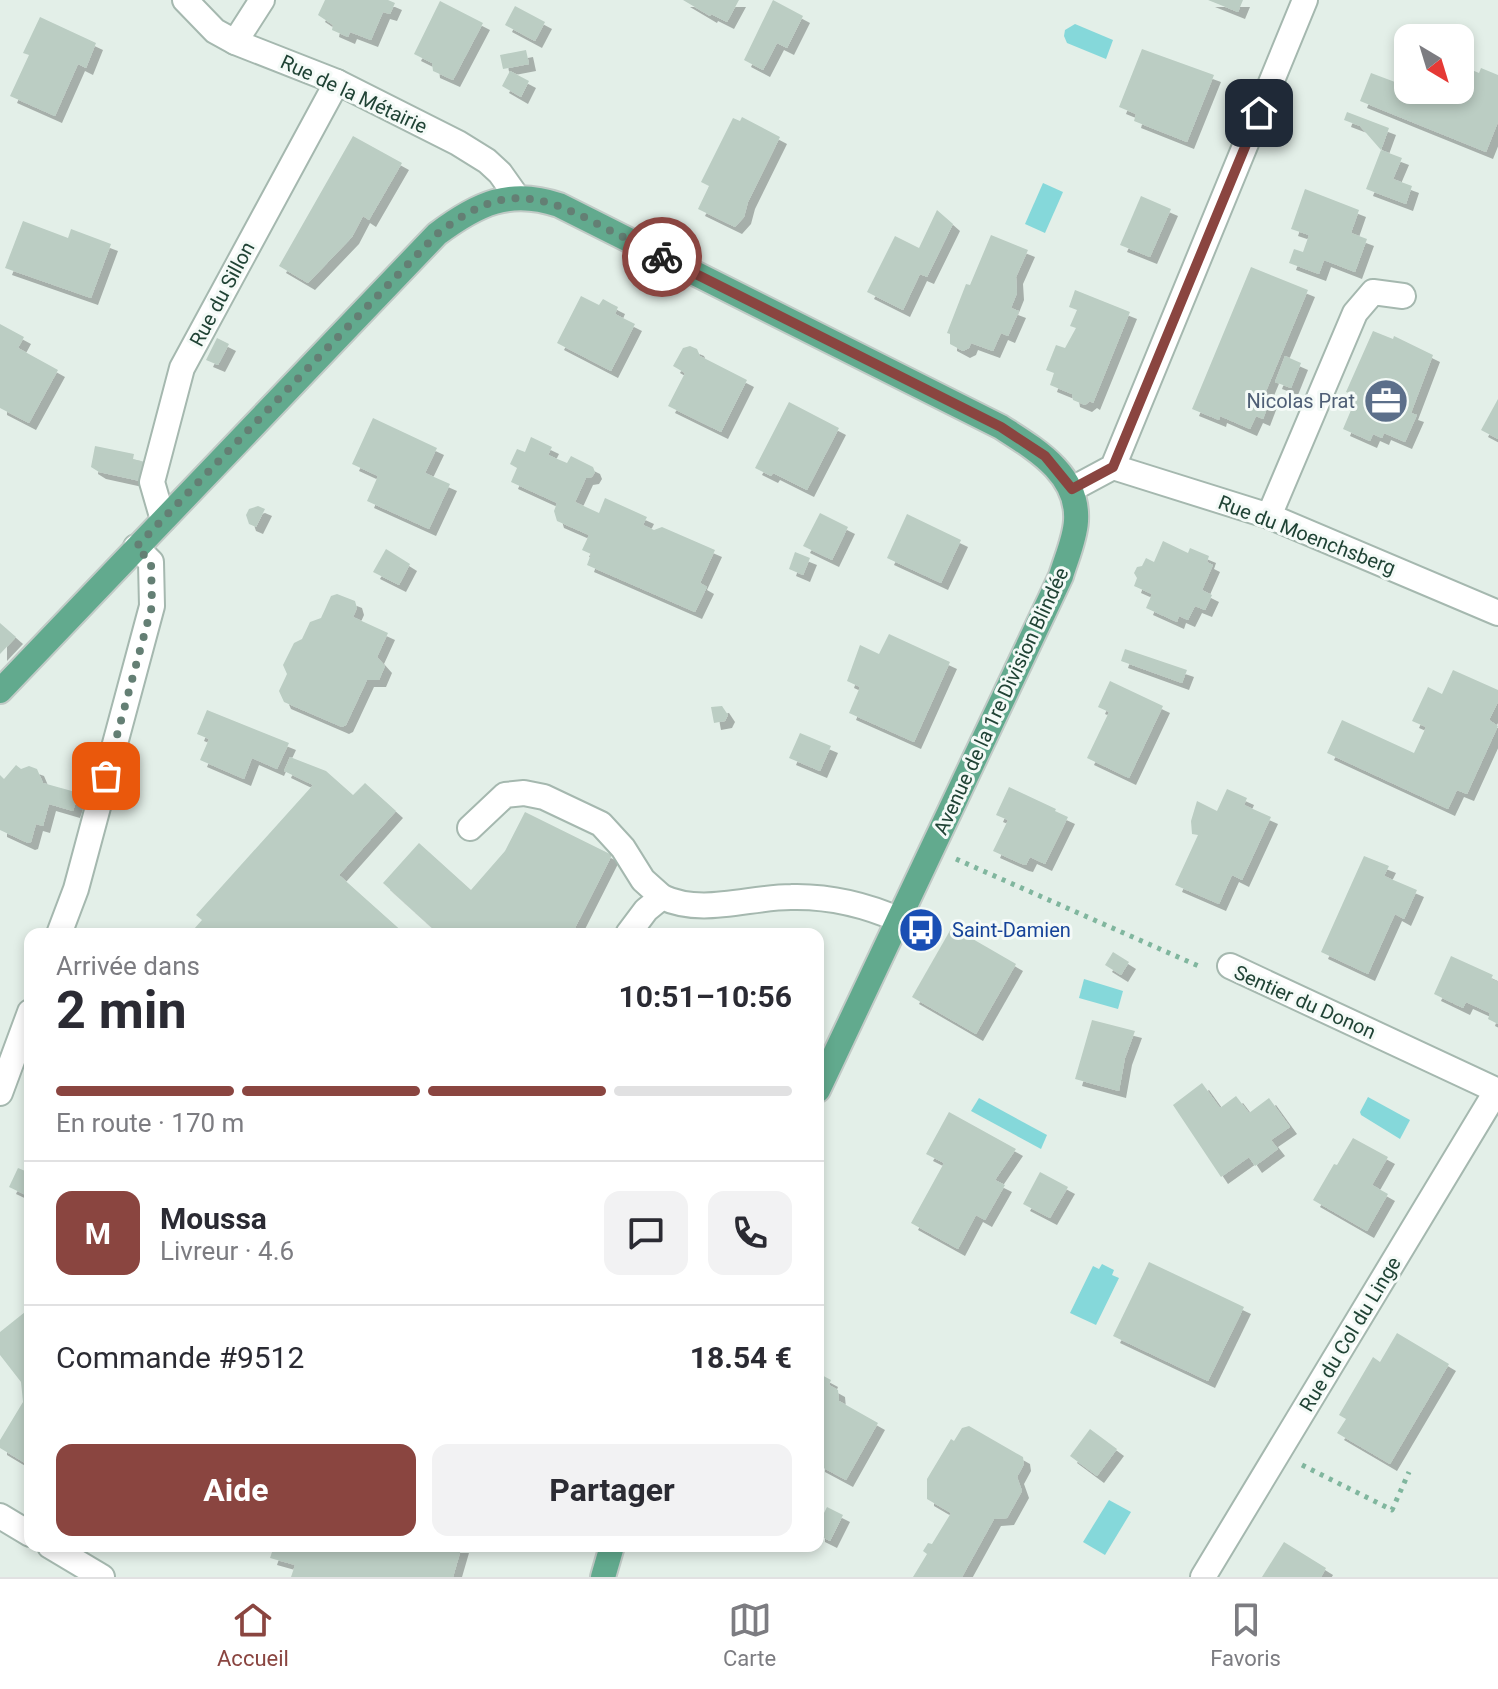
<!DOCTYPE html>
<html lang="fr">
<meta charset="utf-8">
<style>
body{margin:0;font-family:Roboto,sans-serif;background:#f2f2f3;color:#2b2b33;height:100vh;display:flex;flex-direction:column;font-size:30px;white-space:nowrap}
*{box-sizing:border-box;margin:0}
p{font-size:26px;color:#7c7c81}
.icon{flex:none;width:44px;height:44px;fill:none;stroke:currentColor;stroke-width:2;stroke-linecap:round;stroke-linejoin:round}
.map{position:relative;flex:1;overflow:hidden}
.sheet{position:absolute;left:24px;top:928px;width:800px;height:624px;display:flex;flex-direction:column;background:#fff;border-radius:16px;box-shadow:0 4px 12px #0003}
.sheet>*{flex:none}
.needle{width:52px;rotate:142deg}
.fabs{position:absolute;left:1394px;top:24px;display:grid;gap:16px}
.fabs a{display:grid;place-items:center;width:80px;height:80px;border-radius:16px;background:#fff;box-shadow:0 4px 12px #0003;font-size:40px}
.pin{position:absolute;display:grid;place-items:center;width:68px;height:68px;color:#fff;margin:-34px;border-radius:16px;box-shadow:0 4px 12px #0006}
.courier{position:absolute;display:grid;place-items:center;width:80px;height:80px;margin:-40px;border:6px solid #8a4540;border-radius:50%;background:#fff;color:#222;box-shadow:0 2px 10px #0007}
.overview em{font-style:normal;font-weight:700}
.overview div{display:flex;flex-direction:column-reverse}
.overview{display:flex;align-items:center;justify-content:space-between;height:136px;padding:0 32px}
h1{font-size:52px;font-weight:700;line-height:60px}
.bar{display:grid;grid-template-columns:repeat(4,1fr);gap:12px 8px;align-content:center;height:96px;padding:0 32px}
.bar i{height:10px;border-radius:6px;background:#e1e1e2}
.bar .on{background:#8a4540}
.bar p{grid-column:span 4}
.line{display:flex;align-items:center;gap:20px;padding:0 32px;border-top:2px solid #e1e1e2}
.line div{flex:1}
.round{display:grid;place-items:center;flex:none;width:84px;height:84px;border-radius:16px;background:#f2f2f3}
.button{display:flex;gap:16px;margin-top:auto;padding:16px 32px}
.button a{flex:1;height:92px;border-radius:16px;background:#8a4540;color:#fff;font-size:32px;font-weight:700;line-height:92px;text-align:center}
.button a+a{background:#f2f2f3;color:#2b2b33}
.dock{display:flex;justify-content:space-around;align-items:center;height:112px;border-top:2px solid #e1e1e2;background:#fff;font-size:22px;color:#7c7c81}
.dock a{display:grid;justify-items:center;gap:4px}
.dock .on{color:#8a4540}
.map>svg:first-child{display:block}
</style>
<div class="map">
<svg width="1498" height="1577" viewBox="0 0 1498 1577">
<defs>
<filter id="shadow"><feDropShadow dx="7" dy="7" stdDeviation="0" flood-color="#0004"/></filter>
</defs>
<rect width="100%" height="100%" fill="#e3efe8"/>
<g fill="#85d8da">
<polygon points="1075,24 1113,40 1106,59 1067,43 1064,36 1065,30"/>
<polygon points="1043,183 1063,192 1045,233 1025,224"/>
<polygon points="1084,979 1123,991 1118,1009 1079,998"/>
<polygon points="1368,1097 1410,1120 1400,1139 1361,1115 1360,1112"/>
<polygon points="979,1098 1047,1135 1041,1149 971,1111"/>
<polygon points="1102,1264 1114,1270 1112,1275 1119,1278 1096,1325 1070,1313 1093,1266 1099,1269"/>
<polygon points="1109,1500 1131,1512 1105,1555 1083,1542"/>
</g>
<g fill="#bbcdc3" filter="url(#shadow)">
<polygon points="325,0 388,0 395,3 390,14 383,12 371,40 350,32 348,37 332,30 333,25 318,15"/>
<polygon points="683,0 739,0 727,22 711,14 710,16"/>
<polygon points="773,0 803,16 787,48 777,43 763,70 744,60"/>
<polygon points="1208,0 1243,0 1238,12"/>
<polygon points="440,1 483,23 453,80 433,71 432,63 414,54"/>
<polygon points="515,6 545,22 535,41 505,25"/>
<polygon points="40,17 96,43 86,68 78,64 55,116 10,96 29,55 23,53"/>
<polygon points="1142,49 1214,75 1187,142 1134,121 1136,114 1119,107"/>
<polygon points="526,50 529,64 503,69 500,55"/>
<polygon points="1460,65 1479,73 1481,68 1498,75 1498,122 1486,152 1360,101 1371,73 1403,85 1408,73 1408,90 1460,90"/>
<polygon points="510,71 529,81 521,97 502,86"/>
<polygon points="1347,112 1389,128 1381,150 1360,126 1344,120"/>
<polygon points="742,117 780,137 748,202 744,217 735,227 698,209 709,186 701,182 733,118 740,121"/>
<polygon points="353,136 402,163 369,220 363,216 352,237 308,283 279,266"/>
<polygon points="1381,150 1402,158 1393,179 1412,186 1406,204 1366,189"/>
<polygon points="1305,189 1359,210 1351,233 1367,239 1355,272 1324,260 1319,274 1289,263 1294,249 1303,252 1309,235 1291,229"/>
<polygon points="1141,196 1171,209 1150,257 1120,245"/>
<polygon points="937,210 953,224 927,277 920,274 903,310 867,292 895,236 919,248"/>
<polygon points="23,221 68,238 71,229 111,244 91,298 5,268"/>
<polygon points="991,235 1028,250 1016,277 1017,293 1011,308 1019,311 1008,336 1001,333 993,351 971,343 969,348 963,351 950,344 950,334 947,333 966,284 970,285"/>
<polygon points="1251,267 1308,290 1264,396 1271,398 1263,419 1256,416 1250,429 1220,416 1219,420 1192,409"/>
<polygon points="1075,290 1130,312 1093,403 1090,401 1085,405 1073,400 1072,394 1050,385 1054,373 1046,370 1056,345 1065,348 1076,328 1070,326 1077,310 1069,307"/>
<polygon points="581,296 599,305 603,299 612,304 618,307 615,314 635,324 611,371 557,343"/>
<polygon points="0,324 24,337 18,348 58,370 29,423 0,408"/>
<polygon points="1373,331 1393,339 1394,336 1433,355 1411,413 1417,415 1405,442 1384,433 1382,438 1373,434 1370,441 1343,429 1357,396 1346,392"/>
<polygon points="217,338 229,344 218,365 206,360"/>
<polygon points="690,346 697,349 700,356 747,380 721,432 668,406 685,373 673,366 683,348"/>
<polygon points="1285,356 1301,363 1291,388 1275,382"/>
<polygon points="1498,399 1498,439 1481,430"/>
<polygon points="789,402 839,428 807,490 773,473 771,476 755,468"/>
<polygon points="373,418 437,448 425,473 450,484 429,529 367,501 378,476 352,464"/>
<polygon points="531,437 552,447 548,455 567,463 571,456 593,467 595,472 592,477 586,478 575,502 599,513 605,498 647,517 643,525 654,530 662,527 715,550 700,583 707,587 695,612 587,565 591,554 582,550 589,535 557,521 554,511 557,503 511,482 517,468 510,464 517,449 525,452"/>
<polygon points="95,446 134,454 133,459 145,462 140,481 99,472 91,467"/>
<polygon points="258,506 265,509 256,527 249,524 246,515 249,509"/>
<polygon points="820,513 848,527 832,560 803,546"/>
<polygon points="907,514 961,540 941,583 887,558"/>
<polygon points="1163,541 1188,553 1190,548 1209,556 1207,562 1213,565 1202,590 1212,595 1205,610 1195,606 1188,620 1179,616 1177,622 1146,608 1152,594 1134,586 1137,578 1134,573 1137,567 1142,566 1146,558 1154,562"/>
<polygon points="386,549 410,564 399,585 373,572"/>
<polygon points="795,552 810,558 803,575 789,569"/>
<polygon points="337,594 355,601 357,608 353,617 388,633 377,657 385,666 379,680 367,680 346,725 342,727 284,702 279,691 287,674 283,665 294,643 302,639 310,622 321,618 331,596"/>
<polygon points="0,623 16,637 0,654"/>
<polygon points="889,634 950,662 914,742 849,713 860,687 847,681 860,645 879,654"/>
<polygon points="1125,649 1187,670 1182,683 1121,661"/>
<polygon points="1453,670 1498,690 1498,702 1489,720 1498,726 1467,794 1457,790 1448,809 1327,753 1342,720 1414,753 1426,727 1412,721 1428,687 1442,694"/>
<polygon points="1110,681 1163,706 1129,778 1087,758 1109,712 1098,707"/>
<polygon points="722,706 728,715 725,721 714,723 711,707"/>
<polygon points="207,710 289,743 277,769 252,758 244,779 200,760 209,739 197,734"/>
<polygon points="800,733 831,746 820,771 789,758"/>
<polygon points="290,757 326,771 353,795 365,783 396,811 339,875 405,934 199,934 194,929 202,920 196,915 313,785 284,771"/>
<polygon points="16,765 21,769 29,766 37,769 43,783 79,793 73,811 49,804 43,826 36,824 31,842 28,843 0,830 0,775 4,779"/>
<polygon points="1009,787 1056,809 1055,811 1068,817 1045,864 1030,857 1026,865 1022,864 993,851 1008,820 996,815"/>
<polygon points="1227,789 1247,798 1244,805 1271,817 1242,880 1232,875 1219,904 1175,885 1198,835 1192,834 1191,821 1197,801 1217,811"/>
<polygon points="525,812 612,855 572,934 439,934 383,883 419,843 471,890 505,851"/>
<polygon points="1364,856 1389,866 1384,876 1417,890 1404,919 1395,914 1368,974 1321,952"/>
<polygon points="952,927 1016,964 976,1034 912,997"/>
<polygon points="1113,952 1129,962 1121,975 1105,965"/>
<polygon points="1451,956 1493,975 1491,979 1498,982 1498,1024 1488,1019 1490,1013 1466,1002 1463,1008 1434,994"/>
<polygon points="1092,1020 1135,1031 1125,1058 1119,1091 1075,1079"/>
<polygon points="1202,1083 1220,1108 1236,1096 1249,1113 1269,1098 1290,1127 1271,1140 1278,1149 1255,1166 1249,1157 1221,1177 1173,1105"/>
<polygon points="949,1112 1016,1149 995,1180 1005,1185 985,1220 976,1215 958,1249 911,1223 944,1163 926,1154"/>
<polygon points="1353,1138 1388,1157 1372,1185 1388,1194 1367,1231 1313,1200 1334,1164 1337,1165"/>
<polygon points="18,1168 30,1173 28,1196 9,1187"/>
<polygon points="1040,1172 1068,1187 1050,1218 1023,1204"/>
<polygon points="1149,1262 1244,1307 1208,1381 1113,1336"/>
<polygon points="30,1308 30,1466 0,1448 0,1440 23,1402 21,1382 0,1355 0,1332"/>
<polygon points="1397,1333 1449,1364 1390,1464 1337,1433 1346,1419 1339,1415 1373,1357 1380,1362"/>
<polygon points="818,1373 831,1380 829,1385 838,1390 839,1401 878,1423 846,1480 818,1465"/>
<polygon points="969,1426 1023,1457 1024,1464 1017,1477 1022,1491 1007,1518 994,1519 962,1577 913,1577 927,1554 923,1551 928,1543 932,1544 951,1513 927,1499 927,1479 951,1439 954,1441 962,1428"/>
<polygon points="1090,1429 1117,1449 1097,1476 1070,1456"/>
<polygon points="827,1507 843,1515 830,1541 818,1535 818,1525"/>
<polygon points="1284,1542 1326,1568 1321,1577 1262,1577"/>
<polygon points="274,1546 462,1546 453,1577 291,1577 295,1565 270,1558"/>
</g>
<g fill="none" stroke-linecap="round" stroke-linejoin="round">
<g stroke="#a5b8af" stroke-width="28">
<g id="minor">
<polyline points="185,0 215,31 235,42 337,82 458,143 487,161 500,173 517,197"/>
<polyline points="235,42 262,0"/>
<polyline points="1113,467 1269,516 1498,613"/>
<polyline points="1072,489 1113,467 1305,0"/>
<polyline points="1269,516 1355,313 1373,292 1403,296"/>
<polyline points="163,520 152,482 182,368 337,82"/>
<polyline points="470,828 505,795 524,793 544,797 601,824 623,848 643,880 662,897"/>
<polyline points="59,934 76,889 152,606 151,562 136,547"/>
<path d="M628 934 646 910 662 897C702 916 749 897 791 897 828 896 866 905 900 920"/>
<polyline points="1230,966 1498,1091"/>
<polyline points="0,1093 30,1012"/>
<polyline points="0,1516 30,1534"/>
<polyline points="50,1546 102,1577"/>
<polyline points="1203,1577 1497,1090"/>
</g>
</g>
<g stroke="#c1cac6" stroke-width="28">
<g id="major">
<path d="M0 691 437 234C477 204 510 188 559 205L1001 427C1035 449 1079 474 1076 521 1075 539 1066 559 1061 576L818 1090"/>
<polyline points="603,1577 612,1546"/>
</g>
</g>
<g stroke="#80b69e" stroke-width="5" stroke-dasharray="4 6" stroke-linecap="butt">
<polyline points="956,859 1203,968"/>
<polyline points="1302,1465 1392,1510 1409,1472"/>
</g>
<use href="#minor" stroke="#fff" stroke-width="24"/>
<use href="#major" stroke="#62aa8e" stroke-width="24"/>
</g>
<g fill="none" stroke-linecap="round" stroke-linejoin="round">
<path stroke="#647f74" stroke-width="8" stroke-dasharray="0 14.4" d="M106 776 152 606 151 562 136 547 437 234C495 190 526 188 590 220 614 233 638 244 662 257"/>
<polyline stroke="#8a4540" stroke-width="10" points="662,257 1001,427 1045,456 1072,489 1113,467 1259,113"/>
</g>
<defs>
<g id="office-disc" transform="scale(2.3)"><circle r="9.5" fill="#5c6f8a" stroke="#f4faf7"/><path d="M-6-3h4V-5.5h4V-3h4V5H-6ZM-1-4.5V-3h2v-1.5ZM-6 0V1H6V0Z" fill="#fff"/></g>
<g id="bus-disc" transform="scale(2.3)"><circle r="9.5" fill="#1a4fb4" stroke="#f4faf7"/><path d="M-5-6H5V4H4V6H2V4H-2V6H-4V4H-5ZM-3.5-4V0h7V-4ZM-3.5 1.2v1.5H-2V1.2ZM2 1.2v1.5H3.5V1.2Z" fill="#fff"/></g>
</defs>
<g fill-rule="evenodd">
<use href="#office-disc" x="1386" y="401"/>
<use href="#bus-disc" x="921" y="930"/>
</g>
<g text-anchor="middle" stroke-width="6" stroke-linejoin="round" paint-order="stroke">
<g font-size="20" fill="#204335" stroke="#f4faf7">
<text transform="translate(354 94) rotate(25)" y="7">Rue de la Métairie</text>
<text transform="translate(222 294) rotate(-62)" y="7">Rue du Sillon</text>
<text transform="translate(1307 535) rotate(21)" y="7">Rue du Moenchsberg</text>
<text transform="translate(1001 701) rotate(-65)" y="7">Avenue de la 1re Division Blindée</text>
<text transform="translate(1305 1002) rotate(24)" y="7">Sentier du Donon</text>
<text transform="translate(1350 1334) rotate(-59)" y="7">Rue du Col du Linge</text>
</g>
<g font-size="20" fill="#4e5e75" stroke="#f4faf7" text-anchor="end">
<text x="1355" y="408">Nicolas Prat</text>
</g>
<g font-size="20" fill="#164399" stroke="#f4faf7" text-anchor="start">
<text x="952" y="937">Saint-Damien</text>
</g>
</g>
</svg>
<div class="fabs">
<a><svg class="needle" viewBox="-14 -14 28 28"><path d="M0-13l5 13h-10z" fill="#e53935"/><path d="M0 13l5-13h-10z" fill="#7c7c81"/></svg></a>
</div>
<div class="pin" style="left:106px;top:776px;background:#ea580c"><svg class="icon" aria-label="bag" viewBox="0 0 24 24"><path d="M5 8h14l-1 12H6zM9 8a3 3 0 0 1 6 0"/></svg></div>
<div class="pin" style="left:1259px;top:113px;background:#1f2937"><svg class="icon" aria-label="home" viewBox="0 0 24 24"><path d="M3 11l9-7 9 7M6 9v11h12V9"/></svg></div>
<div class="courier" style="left:662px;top:257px"><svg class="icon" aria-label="bike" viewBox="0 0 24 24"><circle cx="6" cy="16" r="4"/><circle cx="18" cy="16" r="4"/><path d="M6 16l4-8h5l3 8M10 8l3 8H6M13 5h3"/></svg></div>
<section class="sheet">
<div class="overview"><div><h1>2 min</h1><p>Arrivée dans</p></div><em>10:51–10:56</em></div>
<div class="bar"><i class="on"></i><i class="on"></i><i class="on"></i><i></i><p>En route · 170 m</p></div>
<div class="line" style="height:144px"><b class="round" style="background:#8a4540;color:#fff">M</b><div><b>Moussa</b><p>Livreur · 4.6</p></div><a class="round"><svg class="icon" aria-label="chat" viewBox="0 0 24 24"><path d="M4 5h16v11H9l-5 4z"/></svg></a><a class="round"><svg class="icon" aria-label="phone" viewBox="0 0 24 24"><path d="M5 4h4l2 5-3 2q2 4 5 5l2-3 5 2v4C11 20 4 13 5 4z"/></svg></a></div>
<div class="line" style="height:104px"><div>Commande #9512</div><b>18.54 €</b></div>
<div class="button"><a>Aide</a><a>Partager</a></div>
</section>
</div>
<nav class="dock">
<a class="on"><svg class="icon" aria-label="home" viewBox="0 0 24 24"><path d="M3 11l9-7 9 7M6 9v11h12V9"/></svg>Accueil</a>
<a><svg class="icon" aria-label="map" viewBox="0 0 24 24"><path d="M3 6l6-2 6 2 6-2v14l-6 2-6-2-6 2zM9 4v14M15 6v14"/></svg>Carte</a>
<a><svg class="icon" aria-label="saved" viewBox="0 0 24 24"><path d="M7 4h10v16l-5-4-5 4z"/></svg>Favoris</a>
</nav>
